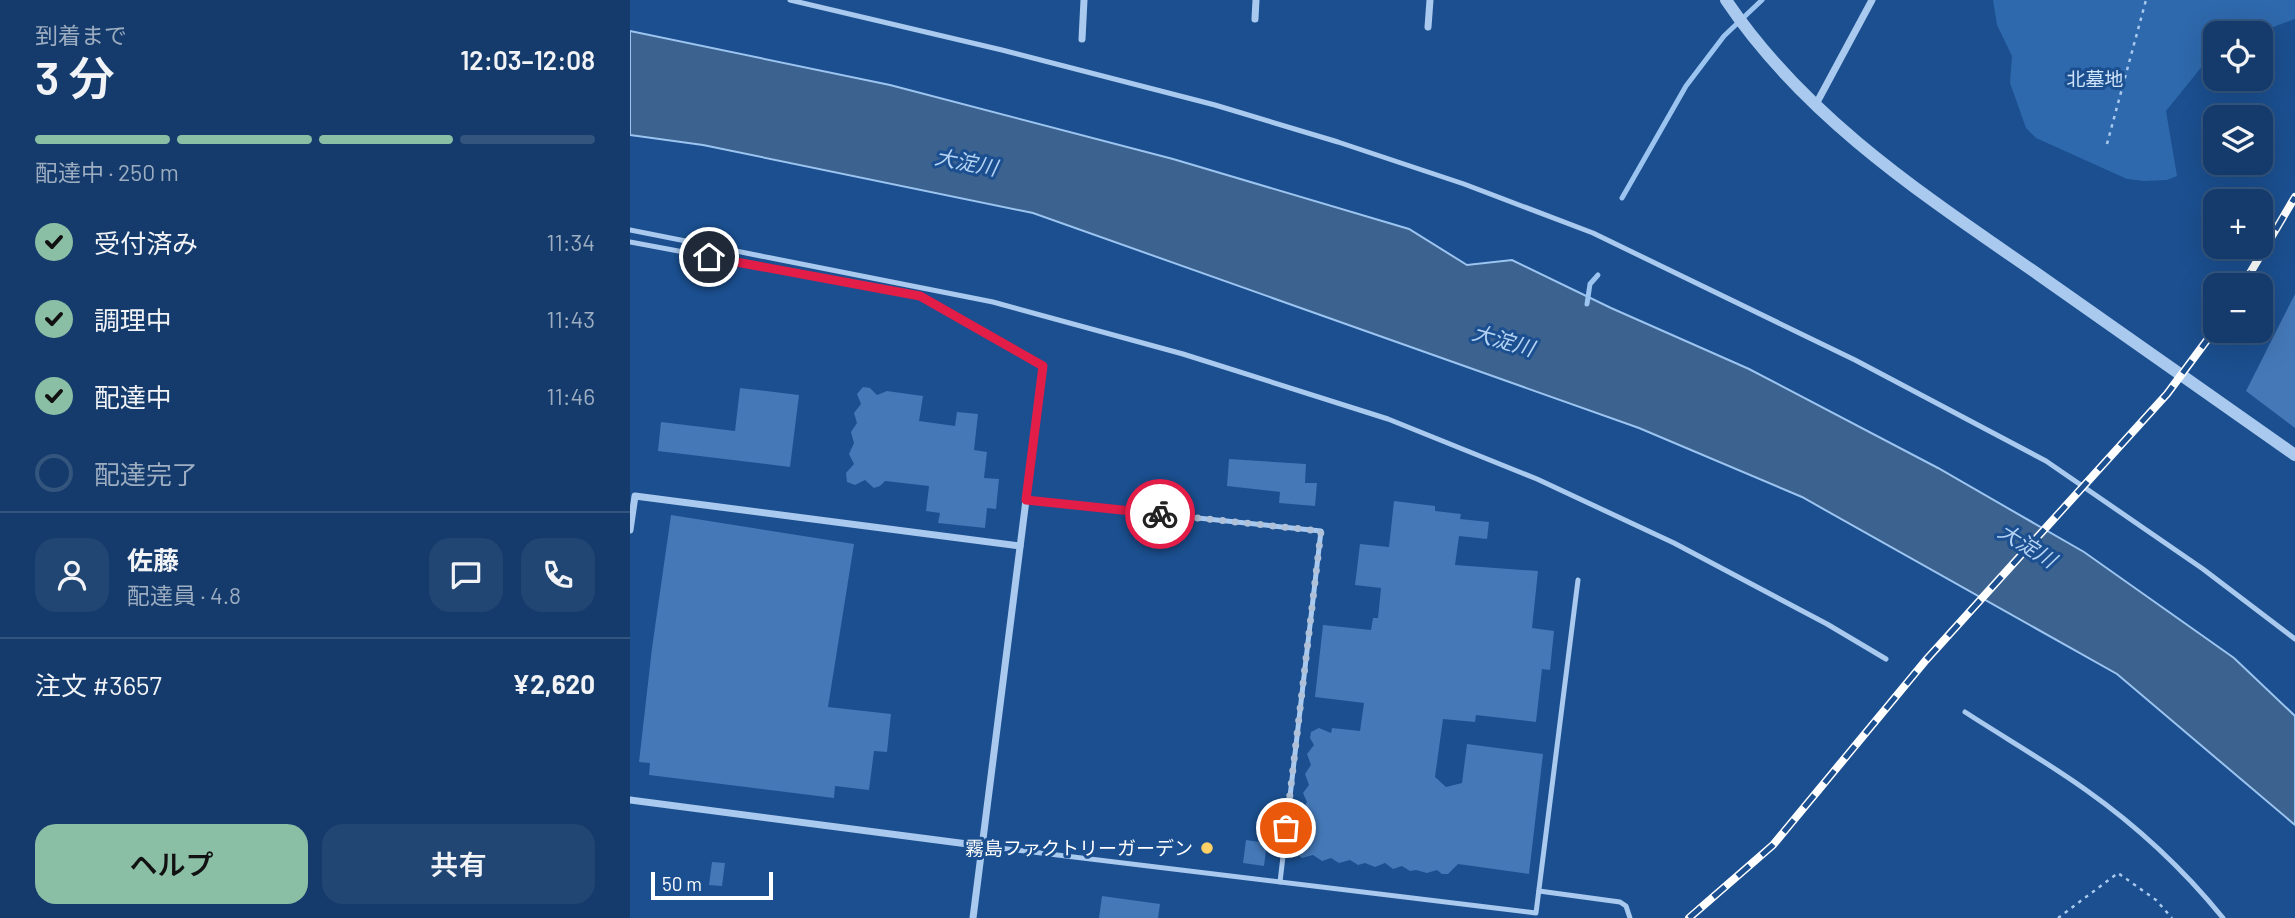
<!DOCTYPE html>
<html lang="ja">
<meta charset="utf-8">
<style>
body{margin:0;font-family:Barlow,"Noto Sans JP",sans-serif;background:#214673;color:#f1f3f6;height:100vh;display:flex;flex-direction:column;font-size:26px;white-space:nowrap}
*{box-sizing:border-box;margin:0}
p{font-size:23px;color:#9dadc1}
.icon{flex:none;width:38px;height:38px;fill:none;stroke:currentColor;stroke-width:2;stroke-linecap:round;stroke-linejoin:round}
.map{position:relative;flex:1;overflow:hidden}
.sheet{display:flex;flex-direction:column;background:#143b6b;width:630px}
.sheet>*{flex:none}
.buttons{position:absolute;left:1573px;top:21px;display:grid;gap:14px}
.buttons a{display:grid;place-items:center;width:70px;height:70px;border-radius:14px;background:#143b6b;box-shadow:0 7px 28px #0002,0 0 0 2px #33557e;font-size:35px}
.scale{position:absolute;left:21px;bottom:18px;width:122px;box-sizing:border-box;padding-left:7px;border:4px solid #fff;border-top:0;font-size:19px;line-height:24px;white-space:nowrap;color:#fff;-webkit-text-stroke:5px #1b4f8f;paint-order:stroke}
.pin{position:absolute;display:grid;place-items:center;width:60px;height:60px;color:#fff;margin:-30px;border:4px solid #fff;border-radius:50%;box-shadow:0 2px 7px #0007}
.courier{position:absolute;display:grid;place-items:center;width:70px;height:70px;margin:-35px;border:5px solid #e11d48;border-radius:50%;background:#fff;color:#222;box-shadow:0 2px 9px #0007}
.summary em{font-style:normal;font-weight:600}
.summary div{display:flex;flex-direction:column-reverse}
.summary{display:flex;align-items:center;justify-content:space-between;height:119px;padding:0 35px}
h1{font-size:46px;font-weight:600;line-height:52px}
.bar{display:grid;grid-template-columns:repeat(4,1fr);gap:10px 7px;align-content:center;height:84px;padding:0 35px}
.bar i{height:9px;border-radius:5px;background:#33557e}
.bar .selected{background:#8abfa5}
.bar p{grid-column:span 4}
.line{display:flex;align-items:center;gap:18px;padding:0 35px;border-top:2px solid #33557e}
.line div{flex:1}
.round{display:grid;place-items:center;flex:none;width:74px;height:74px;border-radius:21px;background:#214673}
ol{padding:0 35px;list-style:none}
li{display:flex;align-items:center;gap:21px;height:77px}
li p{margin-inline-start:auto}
li .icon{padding:7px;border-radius:50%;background:#8abfa5;color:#111;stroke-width:4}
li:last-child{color:#9dadc1}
li i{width:38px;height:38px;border:4px solid #33557e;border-radius:50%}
.action{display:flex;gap:14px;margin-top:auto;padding:14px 35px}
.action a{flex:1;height:80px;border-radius:21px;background:#8abfa5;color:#111;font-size:28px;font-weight:600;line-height:80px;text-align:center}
.action a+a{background:#214673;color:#f1f3f6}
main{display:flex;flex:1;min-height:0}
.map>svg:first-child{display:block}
</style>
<main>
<section class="sheet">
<div class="summary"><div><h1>3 分</h1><p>到着まで</p></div><em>12:03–12:08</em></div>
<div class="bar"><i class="selected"></i><i class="selected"></i><i class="selected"></i><i></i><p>配達中 · 250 m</p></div>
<ol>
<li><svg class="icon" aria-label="check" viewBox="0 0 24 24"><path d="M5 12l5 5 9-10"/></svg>受付済み<p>11:34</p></li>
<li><svg class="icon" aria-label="check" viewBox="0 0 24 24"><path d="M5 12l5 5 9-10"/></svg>調理中<p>11:43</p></li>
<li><svg class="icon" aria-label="check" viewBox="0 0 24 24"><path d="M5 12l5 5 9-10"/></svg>配達中<p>11:46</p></li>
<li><i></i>配達完了</li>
</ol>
<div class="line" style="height:126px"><a class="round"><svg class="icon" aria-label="person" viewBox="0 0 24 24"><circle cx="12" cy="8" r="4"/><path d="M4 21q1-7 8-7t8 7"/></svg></a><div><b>佐藤</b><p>配達員 · 4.8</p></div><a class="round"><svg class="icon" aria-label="chat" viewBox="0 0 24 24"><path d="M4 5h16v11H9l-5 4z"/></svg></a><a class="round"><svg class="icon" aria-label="phone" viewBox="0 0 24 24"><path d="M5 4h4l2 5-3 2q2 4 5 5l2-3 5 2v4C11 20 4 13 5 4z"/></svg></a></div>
<div class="line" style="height:91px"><div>注文 #3657</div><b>¥2,620</b></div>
<div class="action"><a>ヘルプ</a><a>共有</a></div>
</section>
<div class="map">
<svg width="1665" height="918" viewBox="0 0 1665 918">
<rect width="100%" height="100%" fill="#1b4f8f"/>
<polygon fill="#2e69ad" points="1363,0 1665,0 1665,19 1627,33 1586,33 1585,46 1580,48 1578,59 1536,111 1547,176 1537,180 1514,181 1497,179 1406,138 1396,128 1380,83 1382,56 1367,25"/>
<polygon fill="#3c6290" stroke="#9cc4f0" stroke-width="2" points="0,31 260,85 543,159 779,229 837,265 882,260 981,308 1119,369 1308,468 1454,552 1604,658 1665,716 1665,825 1487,674 1172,497 1009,428 403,213 73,145 0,135"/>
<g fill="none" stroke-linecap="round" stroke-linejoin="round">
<g stroke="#9cc4f0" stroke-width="5">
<polyline points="992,198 1056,86 1094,36 1132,0"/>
<polyline points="957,304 960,284 968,275"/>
</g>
</g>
<g fill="#4478b7">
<polygon points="1665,294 1665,428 1616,391"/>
<polygon points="233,387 240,388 247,395 257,391 293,396 289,421 325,426 327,412 348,414 344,450 357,452 354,478 369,479 366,509 357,508 355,528 308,523 310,513 296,511 299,486 255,481 250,486 244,488 235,480 225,485 217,482 216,473 224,464 219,454 224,443 221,432 227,423 224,413 231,404 227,394"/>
<polygon points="110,388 169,395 160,467 28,451 31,422 105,431"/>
<polygon points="599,459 676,464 675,483 687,483 685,506 649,503 650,492 597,486"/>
<polygon points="764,501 805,506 805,511 831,514 830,519 859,522 857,539 829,536 825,565 908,571 902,628 924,631 920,670 912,669 906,722 846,715 845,722 813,719 805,777 816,787 832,783 837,744 913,754 899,874 828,864 818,874 812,874 807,870 797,873 786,870 780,871 772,866 763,869 755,863 745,867 735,863 728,865 720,860 709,863 701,858 692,861 683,855 672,858 665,852 666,846 671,840 668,831 675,822 671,811 677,802 673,793 679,785 675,774 681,765 677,754 684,745 680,738 681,732 689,728 701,733 702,728 730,731 734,703 685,697 693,625 741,630 743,618 748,618 751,588 725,585 730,544 759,547"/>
<polygon points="41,515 224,544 198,707 261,714 257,752 244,751 239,790 205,786 204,798 19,775 20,763 9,762 22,648"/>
<polygon points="616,840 637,843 634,866 613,863"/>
<polygon points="82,862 95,863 92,886 79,885"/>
<polygon points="472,896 530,904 528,918 469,918"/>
</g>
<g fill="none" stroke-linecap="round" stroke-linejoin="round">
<g stroke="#a9c9ee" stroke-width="2.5" stroke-dasharray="3.5 5" stroke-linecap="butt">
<polyline points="1477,144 1516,0"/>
<polyline points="1428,918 1488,873 1526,900 1542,918"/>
</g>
<g stroke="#a9c9ee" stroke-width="5">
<polyline points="160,0 372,50 585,105 708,142 834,184 963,233 1225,360 1416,461 1573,569 1665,639"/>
<polyline points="0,230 363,302 553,354 758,419 907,479 1044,543 1197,624 1256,659"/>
<polyline points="0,242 290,296 413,366"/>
<polyline points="396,500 691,531 650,882"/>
<path d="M1335 712C1375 738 1417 762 1456 790 1507 826 1554 870 1593 918"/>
<polyline points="353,846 906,913 948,580"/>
<polyline points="909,891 990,902 996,906 1000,918"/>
</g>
<g stroke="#a9c9ee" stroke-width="7">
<polyline points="625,19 626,0"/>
<polyline points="798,27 800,0"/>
<polyline points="452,39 454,0"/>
<polyline points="1185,106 1242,0"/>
<polyline points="0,530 5,496 390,546"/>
<polyline points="0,800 353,846"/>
<polyline points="343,918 413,366"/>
</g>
<path stroke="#a9c9ee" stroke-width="12" d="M1096 0C1175 118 1295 196 1409 275 1494 335 1580 395 1665 455"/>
<g stroke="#fff" stroke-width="8">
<g id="rail">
<polyline points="1613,285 1665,197"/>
<polyline points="1059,918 1143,845 1296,660 1537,394 1586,328"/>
</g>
</g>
<use href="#rail" stroke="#1b4f8f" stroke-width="5" stroke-dasharray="16" stroke-linecap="butt"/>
</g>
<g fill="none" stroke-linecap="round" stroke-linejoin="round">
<polyline stroke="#afc1d8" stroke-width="7" stroke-dasharray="0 12.6" points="530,514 691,531 656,828"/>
<polyline stroke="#e11d48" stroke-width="9" points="79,257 290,296 413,366 396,500 530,514"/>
</g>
<circle fill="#ffd166" stroke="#1b4f8f" stroke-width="2.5" cx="577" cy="848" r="7"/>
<g text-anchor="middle" stroke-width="6" stroke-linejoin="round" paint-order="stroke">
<g font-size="19" fill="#cfe3fa" stroke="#1b4f8f">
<text x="1465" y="86">北墓地</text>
</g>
<g font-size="19" fill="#fff" stroke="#1b4f8f" text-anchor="end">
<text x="563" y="855">霧島ファクトリーガーデン</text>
</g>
<g font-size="21" font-style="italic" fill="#b5d3f5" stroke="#1b4f8f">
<text transform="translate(336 163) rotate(11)" y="7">大淀川</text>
<text transform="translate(873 341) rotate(16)" y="7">大淀川</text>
<text transform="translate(1397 546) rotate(32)" y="7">大淀川</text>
</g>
</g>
</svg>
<div class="buttons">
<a><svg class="icon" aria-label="locate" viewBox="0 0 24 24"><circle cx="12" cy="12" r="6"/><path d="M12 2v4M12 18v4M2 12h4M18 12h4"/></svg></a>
<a><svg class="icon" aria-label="layers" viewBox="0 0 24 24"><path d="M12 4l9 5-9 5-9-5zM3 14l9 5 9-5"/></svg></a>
<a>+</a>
<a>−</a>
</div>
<div class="scale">50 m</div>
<div class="pin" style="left:656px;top:828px;background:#ea580c"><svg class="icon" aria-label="bag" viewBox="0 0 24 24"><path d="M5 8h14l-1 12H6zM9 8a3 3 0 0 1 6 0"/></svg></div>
<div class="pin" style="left:79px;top:257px;background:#1f2937"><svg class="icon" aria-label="home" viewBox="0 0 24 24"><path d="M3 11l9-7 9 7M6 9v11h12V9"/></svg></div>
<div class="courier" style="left:530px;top:514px"><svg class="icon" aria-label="bike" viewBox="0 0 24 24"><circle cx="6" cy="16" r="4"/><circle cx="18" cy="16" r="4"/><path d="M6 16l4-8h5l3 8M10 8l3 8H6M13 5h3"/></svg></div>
</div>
</main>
